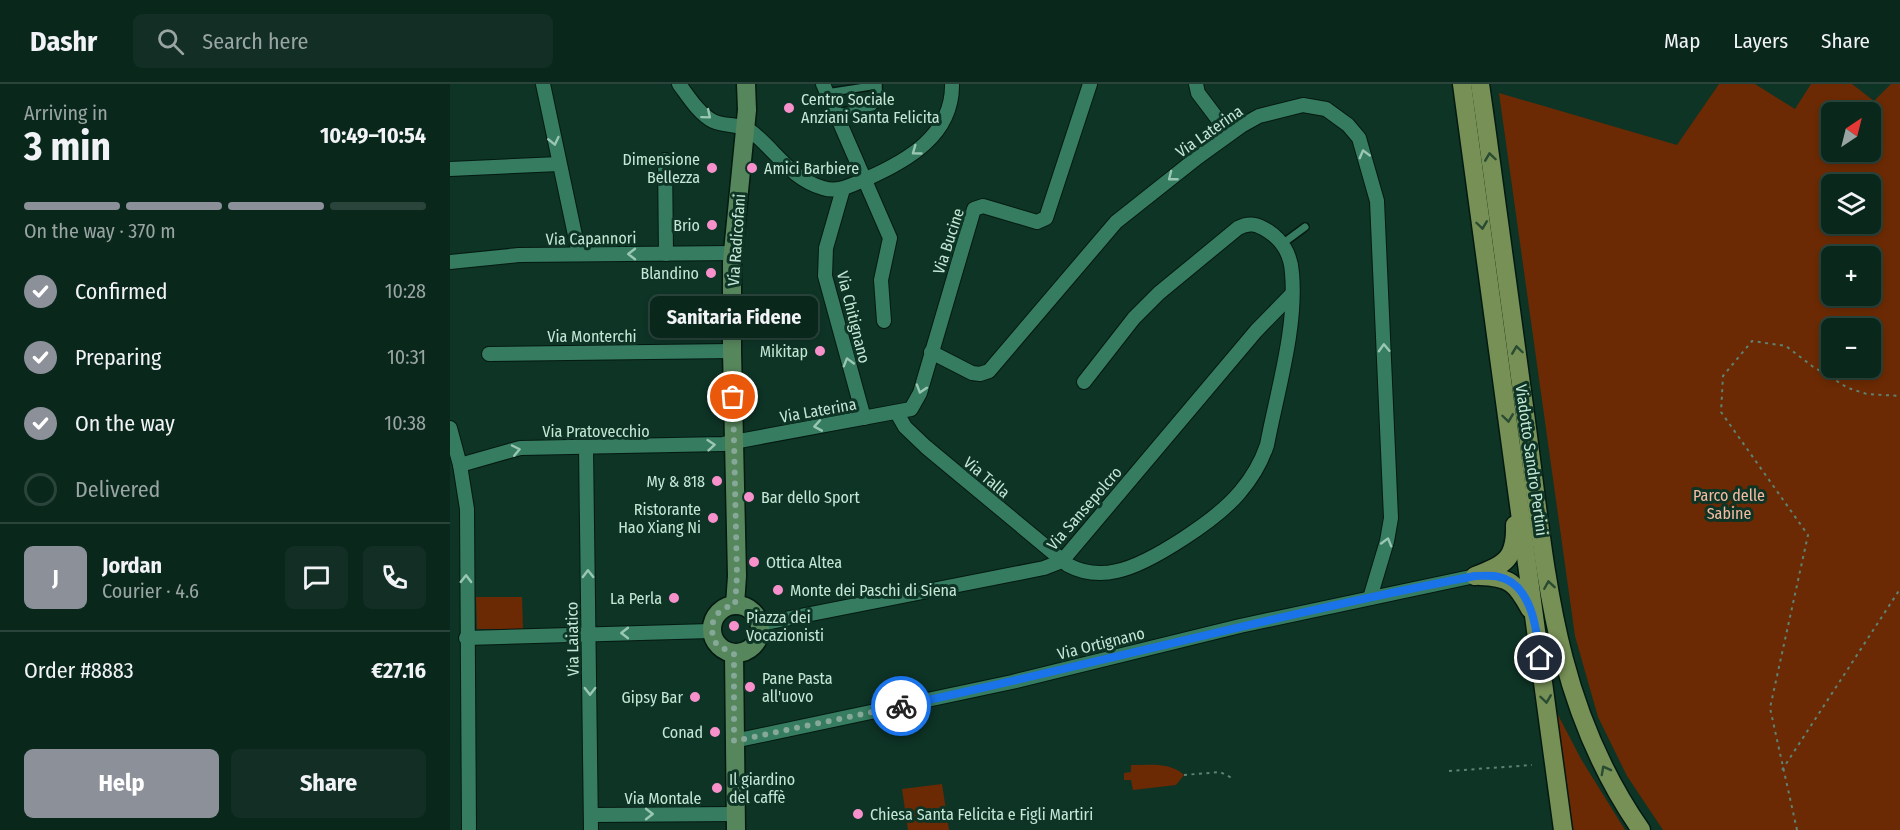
<!DOCTYPE html>
<meta charset="utf-8">
<style>
body{margin:0;font-family:"Fira Sans Condensed",sans-serif;background:#132f25;color:#f1f3f6;height:100vh;display:flex;flex-direction:column;font-size:22px;white-space:nowrap}
*{box-sizing:border-box;margin:0}
p{font-size:20px;color:#99a5a3}
.icon{flex:none;width:33px;height:33px;fill:none;stroke:currentColor;stroke-width:2;stroke-linecap:round;stroke-linejoin:round}
.map{position:relative;flex:1;overflow:hidden}
.drawer{display:flex;flex-direction:column;background:#0a271c;width:450px}
.drawer>*{flex:none}
.needle{width:39px;rotate:35deg}
.fabs{position:absolute;left:1371px;top:18px;display:grid;gap:12px}
.fabs a{display:grid;place-items:center;width:60px;height:60px;border-radius:9px;background:#0a271c;box-shadow:0 3px 9px #0003,0 0 0 2px #2a443b;font-size:30px}
.pin{position:absolute;display:grid;place-items:center;width:51px;height:51px;color:#fff;margin:-26px;border:3px solid #fff;border-radius:50%;box-shadow:0 2px 6px #0007}
.courier{position:absolute;display:grid;place-items:center;width:60px;height:60px;margin:-30px;border:4px solid #1a73e8;border-radius:50%;background:#fff;color:#222;box-shadow:0 2px 8px #0007}
.bubble{position:absolute;height:42px;border-radius:9px;background:#0a271c;box-shadow:0 3px 9px #0003,0 0 0 2px #2a443b;font-size:20px;font-weight:700;line-height:42px;text-align:center}
.headline em{font-style:normal;font-weight:700}
.headline div{display:flex;flex-direction:column-reverse}
.headline{display:flex;align-items:center;justify-content:space-between;height:102px;padding:0 24px}
h1{font-size:39px;font-weight:700;line-height:45px}
.bar{display:grid;grid-template-columns:repeat(4,1fr);gap:9px 6px;align-content:center;height:72px;padding:0 24px}
.bar i{height:8px;border-radius:4px;background:#2a443b}
.bar .on{background:#8c9099}
.bar p{grid-column:span 4}
.line{display:flex;align-items:center;gap:15px;padding:0 24px;border-top:2px solid #2a443b}
.line div{flex:1}
.round{display:grid;place-items:center;flex:none;width:63px;height:63px;border-radius:9px;background:#132f25}
ol{padding:0 24px;list-style:none}
li{display:flex;align-items:center;gap:18px;height:66px}
li p{margin-inline-start:auto}
li .icon{padding:6px;border-radius:50%;background:#8c9099;color:#fff;stroke-width:4}
li:last-child{color:#99a5a3}
li i{width:33px;height:33px;border:3px solid #2a443b;border-radius:50%}
.button{display:flex;gap:12px;margin-top:auto;padding:12px 24px}
.button a{flex:1;height:69px;border-radius:9px;background:#8c9099;color:#fff;font-size:24px;font-weight:700;line-height:69px;text-align:center}
.button a+a{background:#132f25;color:#f1f3f6}
header{display:flex;align-items:center;gap:36px;box-sizing:border-box;height:84px;padding:0 30px;background:#0a271c;border-bottom:2px solid #2a443b}
header strong{font-size:28px}
nav{display:flex;gap:33px;margin-inline-start:auto;font-size:21px}
.search{width:420px;height:54px;background:#132f25;display:flex;align-items:center;gap:15px;box-sizing:border-box;padding:0 21px;border-radius:9px;color:#99a5a3;font-size:22px}
main{display:flex;flex:1;min-height:0}
.map>svg:first-child{display:block}
</style>
<header>
<strong>Dashr</strong>
<div class="search"><svg class="icon" aria-label="search" viewBox="0 0 24 24"><circle cx="10" cy="10" r="6"/><path d="M15 15l6 6"/></svg>Search here</div>
<nav><a>Map</a><a>Layers</a><a>Share</a></nav>
</header>
<main>
<section class="drawer">
<div class="headline"><div><h1>3 min</h1><p>Arriving in</p></div><em>10:49–10:54</em></div>
<div class="bar"><i class="on"></i><i class="on"></i><i class="on"></i><i></i><p>On the way · 370 m</p></div>
<ol>
<li><svg class="icon" aria-label="check" viewBox="0 0 24 24"><path d="M5 12l5 5 9-10"/></svg>Confirmed<p>10:28</p></li>
<li><svg class="icon" aria-label="check" viewBox="0 0 24 24"><path d="M5 12l5 5 9-10"/></svg>Preparing<p>10:31</p></li>
<li><svg class="icon" aria-label="check" viewBox="0 0 24 24"><path d="M5 12l5 5 9-10"/></svg>On the way<p>10:38</p></li>
<li><i></i>Delivered</li>
</ol>
<div class="line" style="height:108px"><b class="round" style="background:#8c9099;color:#fff">J</b><div><b>Jordan</b><p>Courier · 4.6</p></div><a class="round"><svg class="icon" aria-label="chat" viewBox="0 0 24 24"><path d="M4 5h16v11H9l-5 4z"/></svg></a><a class="round"><svg class="icon" aria-label="phone" viewBox="0 0 24 24"><path d="M5 4h4l2 5-3 2q2 4 5 5l2-3 5 2v4C11 20 4 13 5 4z"/></svg></a></div>
<div class="line" style="height:78px"><div>Order #8883</div><b>€27.16</b></div>
<div class="button"><a>Help</a><a>Share</a></div>
</section>
<div class="map">
<svg width="1450" height="746" viewBox="0 0 1450 746">
<rect width="100%" height="100%" fill="#0e3426"/>
<g fill="#6b2a03" fill-rule="evenodd">
<path d="M1269 0H1305L1345 25 1361 0H1402L1424 17 1441 0H1450V746H1213L1177 692 1148 633 1125 552 1049 9 1227 61ZM1420 28V68H1382V28ZM1420 100V140H1382V100ZM1382 172H1420V212H1382ZM1382 244H1420V284H1382Z"/>
<polygon points="26,513 72,513 73,545 27,545"/>
<polygon points="1107,629 1131,675 1175,746 1122,746"/>
<path d="M681 681C699 681 721 678 734 691L726 701 683 706 681 696H674V689L681 688Z"/>
<polygon points="492,700 499,746 458,746 452,705"/>
</g>
<g fill="none" stroke-linecap="round" stroke-linejoin="round">
<g stroke="#041911" stroke-width="10">
<g id="lane">
<polyline points="376,9 428,1"/>
<polyline points="385,29 423,23 429,15 428,0"/>
<polyline points="832,160 855,143"/>
</g>
</g>
<g stroke="#041911" stroke-width="16">
<g id="street">
<polyline points="93,0 129,170"/>
<path d="M229 0C238 12 249 30 263 37 276 43 290 39 302 48 326 67 341 95 373 104 389 109 401 101 416 95 457 77 503 51 502 0"/>
<polyline points="373,0 440,154 431,196 434,237"/>
<polyline points="746,0 748,9 779,50"/>
<polyline points="215,76 216,170"/>
<polyline points="0,85 109,80"/>
<polyline points="393,105 376,164 375,192 414,334"/>
<polyline points="0,178 69,171 283,169"/>
<polyline points="481,268 522,289 530,290 539,287 666,138 748,73 791,42 809,32 853,21 876,25 898,41 909,54 927,117 941,434 937,457 920,514"/>
<polyline points="39,270 282,267"/>
<path d="M447 329 455 343 476 363 618 481C633 489 650 491 667 487 700 480 768 435 790 408 802 394 811 379 817 361 827 308 847 243 842 189 841 171 832 156 818 147 807 140 799 138 788 144L709 209 684 234 634 298"/>
<polyline points="0,344 10,381 17,425 19,746"/>
<polyline points="136,364 141,746"/>
<polyline points="10,381 70,364 273,360 461,325 470,309 524,125 533,122 587,138 596,134 640,0"/>
<polyline points="310,540 594,484 612,477 806,247 842,210"/>
<polyline points="16,554 261,547"/>
<polyline points="284,657 562,598 790,542 1025,492"/>
<polyline points="141,731 286,730"/>
</g>
</g>
<g stroke="#041911" stroke-width="21">
<g id="secondary">
<circle cx="286" cy="545" r="24"/>
<polyline points="285,521 287,492 282,267 282,178 297,26 296,0"/>
<polyline points="284,570 286,746"/>
</g>
</g>
<g stroke="#041911" stroke-width="21">
<g id="primary">
<polyline points="1012,0 1113,746"/>
<path d="M1030 0C1046 112 1061 224 1076 337 1096 485 1102 618 1191 746"/>
<path d="M1025 492C1055 481 1066 475 1065 441"/>
<path d="M1030 492C1060 493 1066 499 1080 525"/>
</g>
</g>
<g stroke="#5e8373" stroke-width="2" stroke-dasharray="3 4.5" stroke-linecap="butt">
<polyline points="1332,686 1450,505"/>
<polyline points="999,687 1082,681"/>
<polyline points="734,691 770,688 784,695"/>
<polyline points="1347,746 1320,624 1358,451 1271,328 1273,292 1302,257 1336,262 1362,282 1398,304 1417,310 1450,312"/>
</g>
<use href="#lane" stroke="#367c61" stroke-width="7"/>
<use href="#street" stroke="#367c61" stroke-width="14"/>
<use href="#secondary" stroke="#56865c" stroke-width="18"/>
<use href="#primary" stroke="#779056" stroke-width="18"/>
</g>
<defs><path id="oneway-chevron" d="M-2-3.5L2.5 0L-2 3.5" fill="none" stroke-width="1.6" stroke-linecap="round" stroke-linejoin="round" transform="scale(1.5)"/></defs>
<g stroke="#9ac7b3">
<use href="#oneway-chevron" transform="translate(257 31) rotate(40)"/>
<use href="#oneway-chevron" transform="translate(104 57) rotate(77)"/>
<use href="#oneway-chevron" transform="translate(466 67) rotate(144)"/>
<use href="#oneway-chevron" transform="translate(914 70) rotate(-105)"/>
<use href="#oneway-chevron" transform="translate(722 93) rotate(142)"/>
<use href="#oneway-chevron" transform="translate(182 170) rotate(-180)"/>
<use href="#oneway-chevron" transform="translate(934 264) rotate(-92)"/>
<use href="#oneway-chevron" transform="translate(398 278) rotate(-106)"/>
<use href="#oneway-chevron" transform="translate(471 305) rotate(107)"/>
<use href="#oneway-chevron" transform="translate(368 342) rotate(170)"/>
<use href="#oneway-chevron" transform="translate(261 361) rotate(-5)"/>
<use href="#oneway-chevron" transform="translate(66 366) rotate(-12)"/>
<use href="#oneway-chevron" transform="translate(937 458) rotate(-74)"/>
<use href="#oneway-chevron" transform="translate(138 490) rotate(-91)"/>
<use href="#oneway-chevron" transform="translate(16 495) rotate(-89)"/>
<use href="#oneway-chevron" transform="translate(175 549) rotate(180)"/>
<use href="#oneway-chevron" transform="translate(140 607) rotate(90)"/>
<use href="#oneway-chevron" transform="translate(199 730)"/>
</g>
<g stroke="#284b32">
<use href="#oneway-chevron" transform="translate(1040 73) rotate(-98)"/>
<use href="#oneway-chevron" transform="translate(1032 141) rotate(82)"/>
<use href="#oneway-chevron" transform="translate(1067 266) rotate(-98)"/>
<use href="#oneway-chevron" transform="translate(1058 334) rotate(82)"/>
<use href="#oneway-chevron" transform="translate(1099 501) rotate(-99)"/>
<use href="#oneway-chevron" transform="translate(1096 615) rotate(82)"/>
<use href="#oneway-chevron" transform="translate(1155 686) rotate(-118)"/>
</g>
<g fill="none" stroke-linecap="round" stroke-linejoin="round">
<path stroke="#85a898" stroke-width="6" stroke-dasharray="0 10.8" d="M283 313 287 492 285 521C264 524 256 543 267 561L284 570V657L451 622"/>
<path stroke="#1a73e8" stroke-width="8" d="M451 622C643 581 832 529 1025 492 1033 492 1042 491 1049 493 1082 500 1087 547 1090 574"/>
</g>
<g fill="#f890cc" stroke="#0e3426" stroke-width="2">
<circle cx="339" cy="24" r="6"/>
<circle cx="262" cy="84" r="6"/>
<circle cx="302" cy="84" r="6"/>
<circle cx="262" cy="141" r="6"/>
<circle cx="261" cy="189" r="6"/>
<circle cx="370" cy="267" r="6"/>
<circle cx="267" cy="397" r="6"/>
<circle cx="299" cy="413" r="6"/>
<circle cx="263" cy="434" r="6"/>
<circle cx="304" cy="478" r="6"/>
<circle cx="328" cy="506" r="6"/>
<circle cx="224" cy="514" r="6"/>
<circle cx="284" cy="542" r="6"/>
<circle cx="300" cy="603" r="6"/>
<circle cx="245" cy="613" r="6"/>
<circle cx="265" cy="648" r="6"/>
<circle cx="267" cy="704" r="6"/>
<circle cx="408" cy="730" r="6"/>
</g>
<g text-anchor="middle" stroke-width="6" stroke-linejoin="round" paint-order="stroke">
<g font-size="16" fill="#c5e7d6" stroke="#0e3426" text-anchor="start">
<text x="351" y="21">Centro Sociale<tspan x="351" dy="18">Anziani Santa Felicita</tspan></text>
<text x="250" y="81" text-anchor="end">Dimensione<tspan x="250" dy="18">Bellezza</tspan></text>
<text x="314" y="90">Amici Barbiere</text>
<text x="250" y="147" text-anchor="end">Brio</text>
<text x="249" y="195" text-anchor="end">Blandino</text>
<text x="358" y="273" text-anchor="end">Mikitap</text>
<text x="255" y="403" text-anchor="end">My &amp; 818</text>
<text x="311" y="419">Bar dello Sport</text>
<text x="251" y="431" text-anchor="end">Ristorante<tspan x="251" dy="18">Hao Xiang Ni</tspan></text>
<text x="316" y="484">Ottica Altea</text>
<text x="340" y="512">Monte dei Paschi di Siena</text>
<text x="212" y="520" text-anchor="end">La Perla</text>
<text x="296" y="539">Piazza dei<tspan x="296" dy="18">Vocazionisti</tspan></text>
<text x="312" y="600">Pane Pasta<tspan x="312" dy="18">all'uovo</tspan></text>
<text x="233" y="619" text-anchor="end">Gipsy Bar</text>
<text x="253" y="654" text-anchor="end">Conad</text>
<text x="279" y="701">Il giardino<tspan x="279" dy="18">del caffè</tspan></text>
<text x="420" y="736">Chiesa Santa Felicita e Figli Martiri</text>
</g>
<g font-size="16" fill="#c5e7d6" stroke="#0e3426">
<text transform="translate(759 47) rotate(-35)" y="6">Via Laterina</text>
<text transform="translate(141 154) rotate(-1)" y="6">Via Capannori</text>
<text transform="translate(286 156) rotate(-86)" y="6">Via Radicofani</text>
<text transform="translate(498 157) rotate(-72)" y="6">Via Bucine</text>
<text transform="translate(404 233) rotate(76)" y="6">Via Chitignano</text>
<text x="142" y="258">Via Monterchi</text>
<text transform="translate(368 326) rotate(-10)" y="6">Via Laterina</text>
<text x="146" y="353">Via Pratovecchio</text>
<text transform="translate(1082 376) rotate(82)" y="6">Viadotto Sandro Pertini</text>
<text transform="translate(537 393) rotate(40)" y="6">Via Talla</text>
<text transform="translate(634 424) rotate(-49)" y="6">Via Sansepolcro</text>
<text transform="translate(122 555) rotate(-91)" y="6">Via Laiatico</text>
<text transform="translate(651 559) rotate(-14)" y="6">Via Ortignano</text>
<text x="213" y="720">Via Montale</text>
</g>
<g font-size="16" fill="#f5bca2" stroke="#0e3426">
<text x="1279" y="417">Parco delle<tspan x="1279" dy="18">Sabine</tspan></text>
</g>
</g>
</svg>
<div class="fabs">
<a><svg class="needle" viewBox="-14 -14 28 28"><path d="M0-13l5 13h-10z" fill="#e53935"/><path d="M0 13l5-13h-10z" fill="#99a5a3"/></svg></a>
<a><svg class="icon" aria-label="layers" viewBox="0 0 24 24"><path d="M12 4l9 5-9 5-9-5zM3 14l9 5 9-5"/></svg></a>
<a>+</a>
<a>−</a>
</div>
<div class="pin" style="left:283px;top:313px;background:#ea580c"><svg class="icon" aria-label="bag" viewBox="0 0 24 24"><path d="M5 8h14l-1 12H6zM9 8a3 3 0 0 1 6 0"/></svg></div>
<div class="pin" style="left:1090px;top:574px;background:#1f2937"><svg class="icon" aria-label="home" viewBox="0 0 24 24"><path d="M3 11l9-7 9 7M6 9v11h12V9"/></svg></div>
<div class="courier" style="left:451px;top:622px"><svg class="icon" aria-label="bike" viewBox="0 0 24 24"><circle cx="6" cy="16" r="4"/><circle cx="18" cy="16" r="4"/><path d="M6 16l4-8h5l3 8M10 8l3 8H6M13 5h3"/></svg></div>
<div class="bubble" style="left:200px;top:212px;width:168px">Sanitaria Fidene</div>
</div>
</main>
